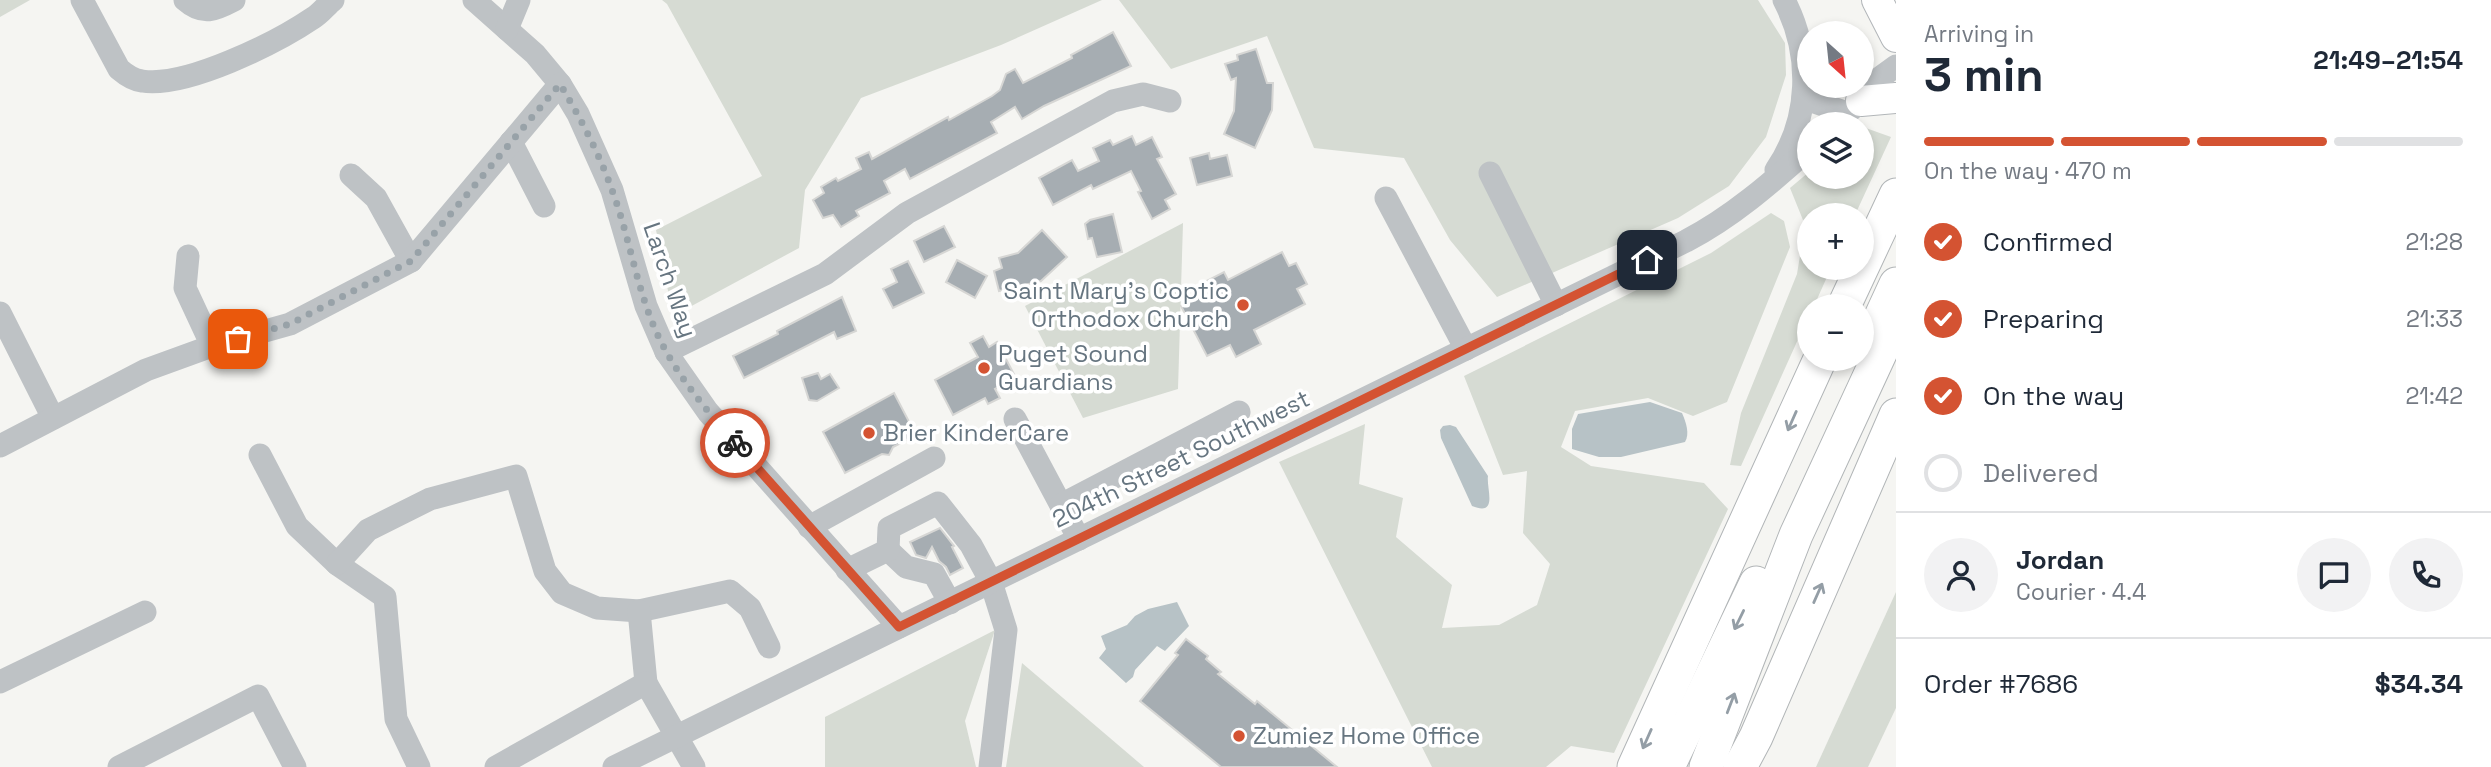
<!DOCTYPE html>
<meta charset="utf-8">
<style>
body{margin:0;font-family:"Space Grotesk",sans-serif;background:#f2f2f3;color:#1f2937;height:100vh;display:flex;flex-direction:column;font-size:26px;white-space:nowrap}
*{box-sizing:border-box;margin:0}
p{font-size:23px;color:#747a83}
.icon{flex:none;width:38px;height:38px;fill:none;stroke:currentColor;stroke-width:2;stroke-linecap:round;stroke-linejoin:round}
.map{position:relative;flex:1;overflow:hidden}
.sheet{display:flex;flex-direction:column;background:#fff;width:595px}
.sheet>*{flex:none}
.needle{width:46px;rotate:153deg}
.fabs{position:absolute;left:1797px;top:21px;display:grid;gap:14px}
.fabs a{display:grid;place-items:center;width:77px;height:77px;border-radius:50%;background:#fff;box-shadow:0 4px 10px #0003;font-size:35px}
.pin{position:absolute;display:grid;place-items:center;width:60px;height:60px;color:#fff;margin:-30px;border-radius:14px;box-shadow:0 4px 10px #0006}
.courier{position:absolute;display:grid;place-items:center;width:70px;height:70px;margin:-35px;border:5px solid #d45332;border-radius:50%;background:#fff;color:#222;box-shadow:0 2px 9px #0007}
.headline em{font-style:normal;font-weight:600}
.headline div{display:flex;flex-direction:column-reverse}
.headline{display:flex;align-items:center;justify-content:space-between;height:119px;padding:0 28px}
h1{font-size:46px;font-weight:600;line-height:52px}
.bar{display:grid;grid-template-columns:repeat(4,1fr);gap:10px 7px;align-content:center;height:84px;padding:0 28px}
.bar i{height:9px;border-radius:5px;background:#e0e1e3}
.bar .active{background:#d45332}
.bar p{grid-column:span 4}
.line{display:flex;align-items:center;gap:18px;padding:0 28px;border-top:2px solid #e0e1e3}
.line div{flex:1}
.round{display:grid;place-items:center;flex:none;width:74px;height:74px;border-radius:37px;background:#f2f2f3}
ol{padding:0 28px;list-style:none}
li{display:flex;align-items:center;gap:21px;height:77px}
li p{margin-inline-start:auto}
li .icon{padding:7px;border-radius:50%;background:#d45332;color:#fff;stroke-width:4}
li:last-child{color:#747a83}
li i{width:38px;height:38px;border:4px solid #e0e1e3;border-radius:50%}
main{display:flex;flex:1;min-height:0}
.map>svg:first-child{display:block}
</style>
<main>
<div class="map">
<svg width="1896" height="767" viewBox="0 0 1896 767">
<rect width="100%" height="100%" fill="#f5f5f2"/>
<g fill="#d6dbd3">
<polygon points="0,0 30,0 0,17"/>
<polygon points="662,0 1102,0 1001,45 861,98 805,190 799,248 673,316 656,230 762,176 667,4"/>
<polygon points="1119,0 1758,0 1785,43 1786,75 1766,137 1729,186 1678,218 1497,297 1450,240 1404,158 1314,148 1267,36 1171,69"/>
<polygon points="1863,127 1891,137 1855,215 1810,215 1810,268 1831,268 1814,306 1810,306 1809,315 1741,466 1730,465 1741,413 1797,274 1805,225 1790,188 1809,172 1810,177 1862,177"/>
<polygon points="1771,213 1784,221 1790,247 1727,402 1693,416 1648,398 1575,411 1561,447 1591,466 1704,483 1728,509 1614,753 1571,746 1546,767 1432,767 1279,462 1365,424 1359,484 1403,498 1396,537 1452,585 1442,628 1499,625 1537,605 1550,564 1523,533 1527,471 1503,475 1464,376 1711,253"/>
<polygon points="1183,223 1178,389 1083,418 1025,306"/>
<polygon points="1896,592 1896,708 1868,767 1816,767"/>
<polygon points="995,630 965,721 976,767 825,767 825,717"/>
<polygon points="1022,663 1144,767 1006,767"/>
</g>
<g fill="#b7c2c6">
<path d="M1650 402 1682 413C1686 422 1690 434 1685 442L1621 457H1599L1572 449V429L1578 414Z"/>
<path d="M1450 425 1456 427 1488 476C1486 488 1499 517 1472 506L1441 438 1440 430 1443 426Z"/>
<polygon points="1177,602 1189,626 1165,651 1157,646 1135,670 1133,677 1126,683 1099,658 1106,649 1101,636 1127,625 1135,616 1148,609"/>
</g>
<g fill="#a6adb2" stroke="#d6d6d4" stroke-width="2">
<polygon points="1113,32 1131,66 1044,106 1022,119 1015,107 991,122 997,133 910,179 905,169 884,181 890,193 856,211 859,216 841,227 833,215 823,218 813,200 824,193 821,187 836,178 838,181 861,169 856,158 869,152 872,159 948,117 949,120 992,96 1000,90 1006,74 1015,69 1023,83 1072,58 1071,55"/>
<polygon points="1256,49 1267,83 1273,83 1272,110 1255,148 1224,134 1234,111 1236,78 1231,80 1225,64 1238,60 1237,55"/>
<polygon points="1132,136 1136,145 1152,137 1162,157 1157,159 1176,194 1165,200 1170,209 1152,219 1138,192 1141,191 1131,171 1093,189 1091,185 1053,205 1039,178 1072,160 1078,171 1099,161 1093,148 1110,140 1113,145"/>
<polygon points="1209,153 1210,159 1227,155 1232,176 1197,185 1190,158"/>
<polygon points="1113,214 1122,252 1097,257 1092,238 1088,239 1085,224 1090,220"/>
<polygon points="944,226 955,247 924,262 914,241"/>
<polygon points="1042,230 1067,257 1041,281 999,291 994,271 1002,268 999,258 1018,253"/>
<polygon points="1282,252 1289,266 1296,263 1307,284 1297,289 1305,304 1254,330 1261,344 1236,357 1230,345 1207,356 1181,306 1204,294 1199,285 1224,272 1228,280"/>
<polygon points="957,260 987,276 975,298 946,282"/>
<polygon points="908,261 924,293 893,308 883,289 897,282 891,269"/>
<polygon points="842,297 856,331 837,339 834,332 744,378 733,356 778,334 777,331"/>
<polygon points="983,336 989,347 997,342 1016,378 995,389 1000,398 988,404 985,398 953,415 935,380 978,357 970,343"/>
<polygon points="818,373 821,379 830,374 839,388 817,401 809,400 802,378"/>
<polygon points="894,393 916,435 893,447 889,455 882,454 845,473 823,432"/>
<polygon points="940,528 954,546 952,547 963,568 950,575 946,567 939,561 932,547 926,558 916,555 910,542"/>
<polygon points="1186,639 1208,656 1206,659 1221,672 1218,674 1255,704 1257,701 1337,767 1221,767 1140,701 1178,655 1175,653"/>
</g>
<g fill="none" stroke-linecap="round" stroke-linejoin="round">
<g stroke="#b2b6b9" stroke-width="32">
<g id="major">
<polyline points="1877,0 1896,37"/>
<polyline points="1861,101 1896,98"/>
</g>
</g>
<g stroke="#b1b5b7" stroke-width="35">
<g id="highway">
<polyline points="1844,306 1896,195"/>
<polyline points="1872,336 1896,284"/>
<polyline points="1634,767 1820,359"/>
<polyline points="1668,767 1756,583"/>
<polyline points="1706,767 1796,535 1896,319"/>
<polyline points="1740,767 1756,737 1896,415"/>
</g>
</g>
<g stroke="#bec2c5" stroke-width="23">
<path d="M82 0 119 69C126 75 133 80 142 81 186 88 276 43 313 18 320 14 326 6 333 0"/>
<path d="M185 0C203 16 215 10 234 0"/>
<polyline points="474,0 535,54 560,84 578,114 612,190 646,306 666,352 708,412 899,627"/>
<polyline points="507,29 519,0"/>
<polyline points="1803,98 1847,113"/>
<polyline points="1835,124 1861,101 1874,82 1896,66"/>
<polyline points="511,142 544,206"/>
<path d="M1776 170C1811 119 1812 54 1784 0"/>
<polyline points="1490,173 1556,305"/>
<polyline points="351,175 376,198 411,261"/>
<polyline points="1386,198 1466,349"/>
<polyline points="188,256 185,288 212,346"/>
<polyline points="0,313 53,418"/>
<polyline points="666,352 825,274 907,213 1113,101 1143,94 1170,101"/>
<polyline points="1015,419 1079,539"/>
<polyline points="0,446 146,370 212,346 290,324 411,261 560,84"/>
<polyline points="260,455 297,526 337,564 385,597 396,719 419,767"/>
<polyline points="1061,505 1239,412"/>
<polyline points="809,527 934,458"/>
<polyline points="888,550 906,567 934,574 950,603"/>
<polyline points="337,564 368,530 430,499 516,476 545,571 562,593 597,608 639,611 730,591 750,608 769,647"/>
<polyline points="847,570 888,550 889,528 938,503 971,545 991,582 1006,630 990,767"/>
<polyline points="639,611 646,683"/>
<polyline points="0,682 145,612"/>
<polyline points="119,767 258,696 295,767"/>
<polyline points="496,767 646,683 694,767"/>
<path d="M614 767 1686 241C1732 217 1771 183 1810 148"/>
</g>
<use href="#major" stroke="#fff" stroke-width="30"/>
<use href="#highway" stroke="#fff" stroke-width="33"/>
</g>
<defs><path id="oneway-shaft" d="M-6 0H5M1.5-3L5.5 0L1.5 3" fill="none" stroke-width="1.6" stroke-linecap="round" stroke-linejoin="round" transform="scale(1.75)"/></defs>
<g stroke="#949ea6">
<use href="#oneway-shaft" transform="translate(1792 421) rotate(114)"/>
<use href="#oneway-shaft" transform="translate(1818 593) rotate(-66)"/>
<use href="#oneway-shaft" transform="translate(1739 620) rotate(116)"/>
<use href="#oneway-shaft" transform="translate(1731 703) rotate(-69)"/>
<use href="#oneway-shaft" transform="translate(1647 739) rotate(114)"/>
</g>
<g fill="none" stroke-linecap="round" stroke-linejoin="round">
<path stroke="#98a2a8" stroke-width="7" stroke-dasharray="0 12.6" d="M238 339 290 324 411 261 560 84C580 117 599 153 612 190 632 243 638 303 667 353 685 385 711 415 735 443"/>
<polyline stroke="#d45332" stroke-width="9" points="735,443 899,627 1647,260"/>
</g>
<g fill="#d45332" stroke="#fff" stroke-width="2.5">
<circle cx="1243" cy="305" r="7"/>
<circle cx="984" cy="368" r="7"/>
<circle cx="869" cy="433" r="7"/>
<circle cx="1239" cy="736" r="7"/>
</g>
<g text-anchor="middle" stroke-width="7" stroke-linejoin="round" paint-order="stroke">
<g font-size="24" fill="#667580" stroke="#fff">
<text transform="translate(670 280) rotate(71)" y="8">Larch Way</text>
<text transform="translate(1181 459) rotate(-26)" y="8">204th Street Southwest</text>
</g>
<g font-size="24" fill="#667580" stroke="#fff" text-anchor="start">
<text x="1229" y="299" text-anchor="end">Saint Mary's Coptic<tspan x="1229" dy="28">Orthodox Church</tspan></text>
<text x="998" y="362">Puget Sound<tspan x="998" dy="28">Guardians</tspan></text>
<text x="883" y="441">Brier KinderCare</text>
<text x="1253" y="744">Zumiez Home Office</text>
</g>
</g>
</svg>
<div class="fabs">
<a><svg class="needle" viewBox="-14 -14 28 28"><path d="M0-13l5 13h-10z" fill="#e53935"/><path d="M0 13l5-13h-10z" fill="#747a83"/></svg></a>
<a><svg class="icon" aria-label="layers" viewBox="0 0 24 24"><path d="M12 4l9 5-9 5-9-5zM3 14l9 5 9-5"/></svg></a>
<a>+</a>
<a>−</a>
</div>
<div class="pin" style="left:238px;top:339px;background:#ea580c"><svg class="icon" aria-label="bag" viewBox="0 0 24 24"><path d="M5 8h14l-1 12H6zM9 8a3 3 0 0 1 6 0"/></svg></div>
<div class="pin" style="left:1647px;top:260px;background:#1f2937"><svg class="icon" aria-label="home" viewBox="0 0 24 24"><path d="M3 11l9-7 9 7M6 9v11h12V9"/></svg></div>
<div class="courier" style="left:735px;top:443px"><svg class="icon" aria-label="bike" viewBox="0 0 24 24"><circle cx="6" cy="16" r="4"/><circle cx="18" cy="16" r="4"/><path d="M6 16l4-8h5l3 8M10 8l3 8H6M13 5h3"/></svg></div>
</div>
<section class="sheet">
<div class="headline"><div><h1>3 min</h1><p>Arriving in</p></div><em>21:49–21:54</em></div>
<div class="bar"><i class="active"></i><i class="active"></i><i class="active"></i><i></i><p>On the way · 470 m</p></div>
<ol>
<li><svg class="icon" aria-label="check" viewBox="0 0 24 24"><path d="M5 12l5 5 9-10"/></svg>Confirmed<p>21:28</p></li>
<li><svg class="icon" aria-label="check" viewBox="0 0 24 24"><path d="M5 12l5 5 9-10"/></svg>Preparing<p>21:33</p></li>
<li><svg class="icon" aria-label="check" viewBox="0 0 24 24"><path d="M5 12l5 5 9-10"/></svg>On the way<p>21:42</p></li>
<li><i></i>Delivered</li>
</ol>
<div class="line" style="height:126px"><a class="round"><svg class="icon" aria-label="person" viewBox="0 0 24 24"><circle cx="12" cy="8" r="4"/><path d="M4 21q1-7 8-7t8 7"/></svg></a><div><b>Jordan</b><p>Courier · 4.4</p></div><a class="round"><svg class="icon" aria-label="chat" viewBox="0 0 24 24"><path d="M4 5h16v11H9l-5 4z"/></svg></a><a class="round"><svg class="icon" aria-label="phone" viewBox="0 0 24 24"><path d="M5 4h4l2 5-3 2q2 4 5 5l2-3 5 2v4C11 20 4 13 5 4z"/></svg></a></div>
<div class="line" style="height:91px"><div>Order #7686</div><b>$34.34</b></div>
</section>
</main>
